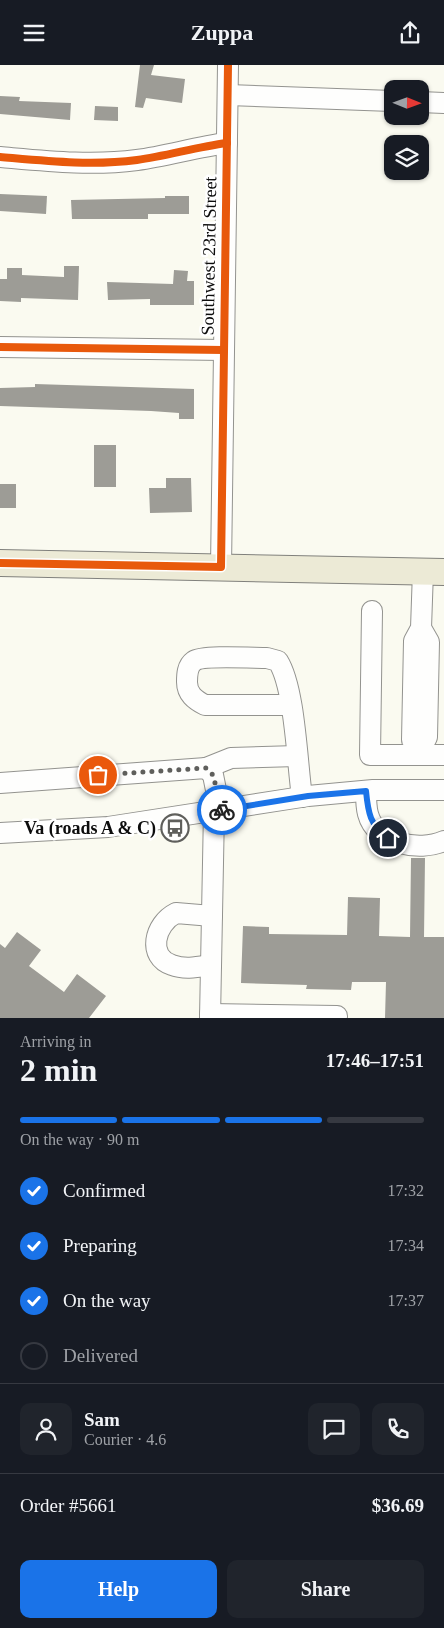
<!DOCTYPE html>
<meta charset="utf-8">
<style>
body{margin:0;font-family:"Times New Roman",serif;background:#20242c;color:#f1f3f6;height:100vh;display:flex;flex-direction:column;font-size:19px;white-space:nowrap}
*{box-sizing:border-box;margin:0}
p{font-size:16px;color:#9ea1a6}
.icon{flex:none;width:28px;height:28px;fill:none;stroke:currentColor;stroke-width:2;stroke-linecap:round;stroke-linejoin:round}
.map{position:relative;height:953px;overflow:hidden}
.details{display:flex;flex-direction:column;background:#171b24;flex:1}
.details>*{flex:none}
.needle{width:32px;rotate:91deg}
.controls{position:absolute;left:384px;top:15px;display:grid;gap:10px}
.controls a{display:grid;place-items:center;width:45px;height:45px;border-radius:10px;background:#171b24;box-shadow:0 1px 4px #0004;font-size:25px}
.pin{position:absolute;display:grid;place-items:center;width:42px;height:42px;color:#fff;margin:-21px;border:2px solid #fff;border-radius:50%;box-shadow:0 1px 5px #0007}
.courier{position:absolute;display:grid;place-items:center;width:50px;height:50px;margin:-25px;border:4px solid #1a73e8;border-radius:50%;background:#fff;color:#222;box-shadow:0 1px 6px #0007}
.headline em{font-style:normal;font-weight:800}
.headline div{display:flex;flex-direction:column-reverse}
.headline{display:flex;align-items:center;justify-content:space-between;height:85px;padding:0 20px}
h1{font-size:32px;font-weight:800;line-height:38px}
.bar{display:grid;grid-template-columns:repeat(4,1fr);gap:8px 5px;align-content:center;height:60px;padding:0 20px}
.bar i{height:6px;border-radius:4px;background:#363941}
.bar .selected{background:#1a73e8}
.bar p{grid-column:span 4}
.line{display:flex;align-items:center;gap:12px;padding:0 20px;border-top:1px solid #363941}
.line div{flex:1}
.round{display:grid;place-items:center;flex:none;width:52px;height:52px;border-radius:10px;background:#20242c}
ol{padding:0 20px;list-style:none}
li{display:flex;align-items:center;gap:15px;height:55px}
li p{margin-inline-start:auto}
li .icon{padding:5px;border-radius:50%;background:#1a73e8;color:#fff;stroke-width:4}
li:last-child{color:#9ea1a6}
li i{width:28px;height:28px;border:2px solid #363941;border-radius:50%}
.action{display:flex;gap:10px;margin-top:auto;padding:10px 20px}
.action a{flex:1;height:58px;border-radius:10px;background:#1a73e8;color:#fff;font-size:20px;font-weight:800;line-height:58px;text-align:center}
.action a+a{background:#20242c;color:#f1f3f6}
header{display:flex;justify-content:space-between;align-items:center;height:65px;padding:0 20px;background:#171b24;font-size:22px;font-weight:800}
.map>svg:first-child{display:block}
</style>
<header><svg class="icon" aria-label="menu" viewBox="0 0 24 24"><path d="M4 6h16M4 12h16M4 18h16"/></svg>Zuppa<svg class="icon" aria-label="share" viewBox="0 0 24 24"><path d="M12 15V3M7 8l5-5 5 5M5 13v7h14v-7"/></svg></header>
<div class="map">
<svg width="444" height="953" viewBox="0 0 444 953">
<rect width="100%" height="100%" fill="#fafaf0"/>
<g fill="#9d9c96">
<polygon points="140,0 154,0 151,10 185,14 182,38 146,33 143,43 135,42"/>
<polygon points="0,31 20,32 19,36 71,38 70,55 0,49"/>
<polygon points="95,41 118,42 118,56 94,55"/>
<polygon points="0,129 47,131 46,149 0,146"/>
<polygon points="165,131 189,131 189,149 148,149 148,154 72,154 71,135 165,133"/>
<polygon points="64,201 79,201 78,235 21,233 21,237 0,236 0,214 7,214 7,203 22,203 22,210 64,212"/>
<polygon points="174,205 188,206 187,216 194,216 194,240 150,240 150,234 108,235 107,217 173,219"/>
<polygon points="35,319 194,324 194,354 179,354 179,348 151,346 0,341 0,323 35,322"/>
<rect x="94" y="380" width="22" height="42"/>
<polygon points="166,413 191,413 192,447 150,448 149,423 166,423"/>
<rect x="0" y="419" width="16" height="24"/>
<polygon points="411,793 425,793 424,872 444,872 444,953 385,953 386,917 352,917 351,925 306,924 307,920 241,918 243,861 269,862 269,869 347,870 348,832 380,833 379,871 410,872"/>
<polygon points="17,867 41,885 29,901 64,927 77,909 106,931 89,953 0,953 0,879 5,883"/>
</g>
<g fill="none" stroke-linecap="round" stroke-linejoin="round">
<g stroke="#93938f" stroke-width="22">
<g id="minor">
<polyline points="228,30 392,36"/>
<polyline points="420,37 444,38"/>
<path d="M0 92C46 96 91 101 137 95 167 91 196 82 227 78"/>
<polyline points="0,282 223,285"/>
<polyline points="221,502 228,0"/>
<polyline points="372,546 370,690 444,690"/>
<polyline points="421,563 429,577 427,672 421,684 412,675 414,576 421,563 423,506"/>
<path d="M290 640H205C195 635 187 629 187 617 187 610 187 601 194 596 203 590 253 593 267 593L278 596C295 623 297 697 302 732"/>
<polyline points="206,703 231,693 297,691"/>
<polyline points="0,718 206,703 213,710 220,745"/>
<path d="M366 726C366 733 366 742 368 749 376 779 419 787 444 776"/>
<polyline points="0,768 108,762 308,731 373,725 444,725"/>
<path d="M211 900C198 902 185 905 172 900 147 892 154 859 176 848L212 851"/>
<polyline points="210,949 337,951"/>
<polyline points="210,953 214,746"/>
</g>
</g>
<g stroke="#80807c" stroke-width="28">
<polyline id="major" points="0,498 444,507"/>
</g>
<use href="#minor" stroke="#fefefd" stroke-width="20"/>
<use href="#major" stroke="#ecead6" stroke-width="26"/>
<g stroke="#fff" stroke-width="11">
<g id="cycleway">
<path d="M0 92C46 96 91 101 137 95 167 91 196 82 227 78"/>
<polyline points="0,282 223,285"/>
<polyline points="0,498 221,502 228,0"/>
</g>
</g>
<use href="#cycleway" stroke="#e8590c" stroke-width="8"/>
</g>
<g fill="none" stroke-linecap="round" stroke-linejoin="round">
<polyline stroke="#5f5f5c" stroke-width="5" stroke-dasharray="0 9" points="98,710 206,703 213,710 222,745"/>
<path stroke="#1a73e8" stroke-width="6" d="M222 745 308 731 366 726C368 747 370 761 388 773"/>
</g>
<defs>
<g id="bus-ring" transform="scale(1.4375)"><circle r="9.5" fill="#fff" stroke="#5f5f5c" stroke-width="1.5"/><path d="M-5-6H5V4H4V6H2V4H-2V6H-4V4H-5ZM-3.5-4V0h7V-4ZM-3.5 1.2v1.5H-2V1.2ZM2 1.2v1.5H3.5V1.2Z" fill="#5f5f5c"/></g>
</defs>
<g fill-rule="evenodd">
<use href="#bus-ring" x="175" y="763"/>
</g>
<g text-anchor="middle" stroke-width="5" stroke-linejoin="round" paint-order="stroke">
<g font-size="18" fill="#0c0c0c" stroke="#fff">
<text transform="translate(209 191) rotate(-89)" y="6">Southwest 23rd Street</text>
</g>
<g font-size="18" font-weight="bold" fill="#0c0c0c" stroke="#fff" text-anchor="end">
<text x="156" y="769">Va (roads A &amp; C)</text>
</g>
</g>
</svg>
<div class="controls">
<a><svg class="needle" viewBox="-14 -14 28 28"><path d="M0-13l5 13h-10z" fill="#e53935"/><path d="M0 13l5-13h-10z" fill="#9ea1a6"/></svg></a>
<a><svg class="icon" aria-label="layers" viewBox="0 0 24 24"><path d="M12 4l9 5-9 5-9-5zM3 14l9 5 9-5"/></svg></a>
</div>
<div class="pin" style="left:98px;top:710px;background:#ea580c"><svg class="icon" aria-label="bag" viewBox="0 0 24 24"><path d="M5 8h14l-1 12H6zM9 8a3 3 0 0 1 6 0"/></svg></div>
<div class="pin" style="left:388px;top:773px;background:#1f2937"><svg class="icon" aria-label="home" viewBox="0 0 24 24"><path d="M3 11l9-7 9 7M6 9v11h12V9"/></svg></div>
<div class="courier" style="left:222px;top:745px"><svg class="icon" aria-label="bike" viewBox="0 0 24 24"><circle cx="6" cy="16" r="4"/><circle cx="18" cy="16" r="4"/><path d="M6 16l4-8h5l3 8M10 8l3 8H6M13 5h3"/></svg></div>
</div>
<section class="details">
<div class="headline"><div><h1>2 min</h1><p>Arriving in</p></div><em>17:46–17:51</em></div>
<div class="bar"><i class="selected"></i><i class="selected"></i><i class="selected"></i><i></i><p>On the way · 90 m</p></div>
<ol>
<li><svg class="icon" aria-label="check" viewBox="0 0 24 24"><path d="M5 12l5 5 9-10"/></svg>Confirmed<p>17:32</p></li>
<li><svg class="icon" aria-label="check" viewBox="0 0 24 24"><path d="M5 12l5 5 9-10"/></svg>Preparing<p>17:34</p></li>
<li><svg class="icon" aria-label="check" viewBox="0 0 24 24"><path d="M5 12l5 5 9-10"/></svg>On the way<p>17:37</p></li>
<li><i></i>Delivered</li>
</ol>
<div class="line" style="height:90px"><a class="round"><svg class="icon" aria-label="person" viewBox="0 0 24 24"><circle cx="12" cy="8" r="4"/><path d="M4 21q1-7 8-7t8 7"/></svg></a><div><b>Sam</b><p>Courier · 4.6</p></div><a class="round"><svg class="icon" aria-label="chat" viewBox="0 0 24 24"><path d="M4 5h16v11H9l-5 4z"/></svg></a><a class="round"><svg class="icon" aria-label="phone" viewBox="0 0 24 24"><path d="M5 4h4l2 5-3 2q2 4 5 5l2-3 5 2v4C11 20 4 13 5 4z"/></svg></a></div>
<div class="line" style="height:65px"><div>Order #5661</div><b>$36.69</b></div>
<div class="action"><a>Help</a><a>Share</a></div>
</section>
